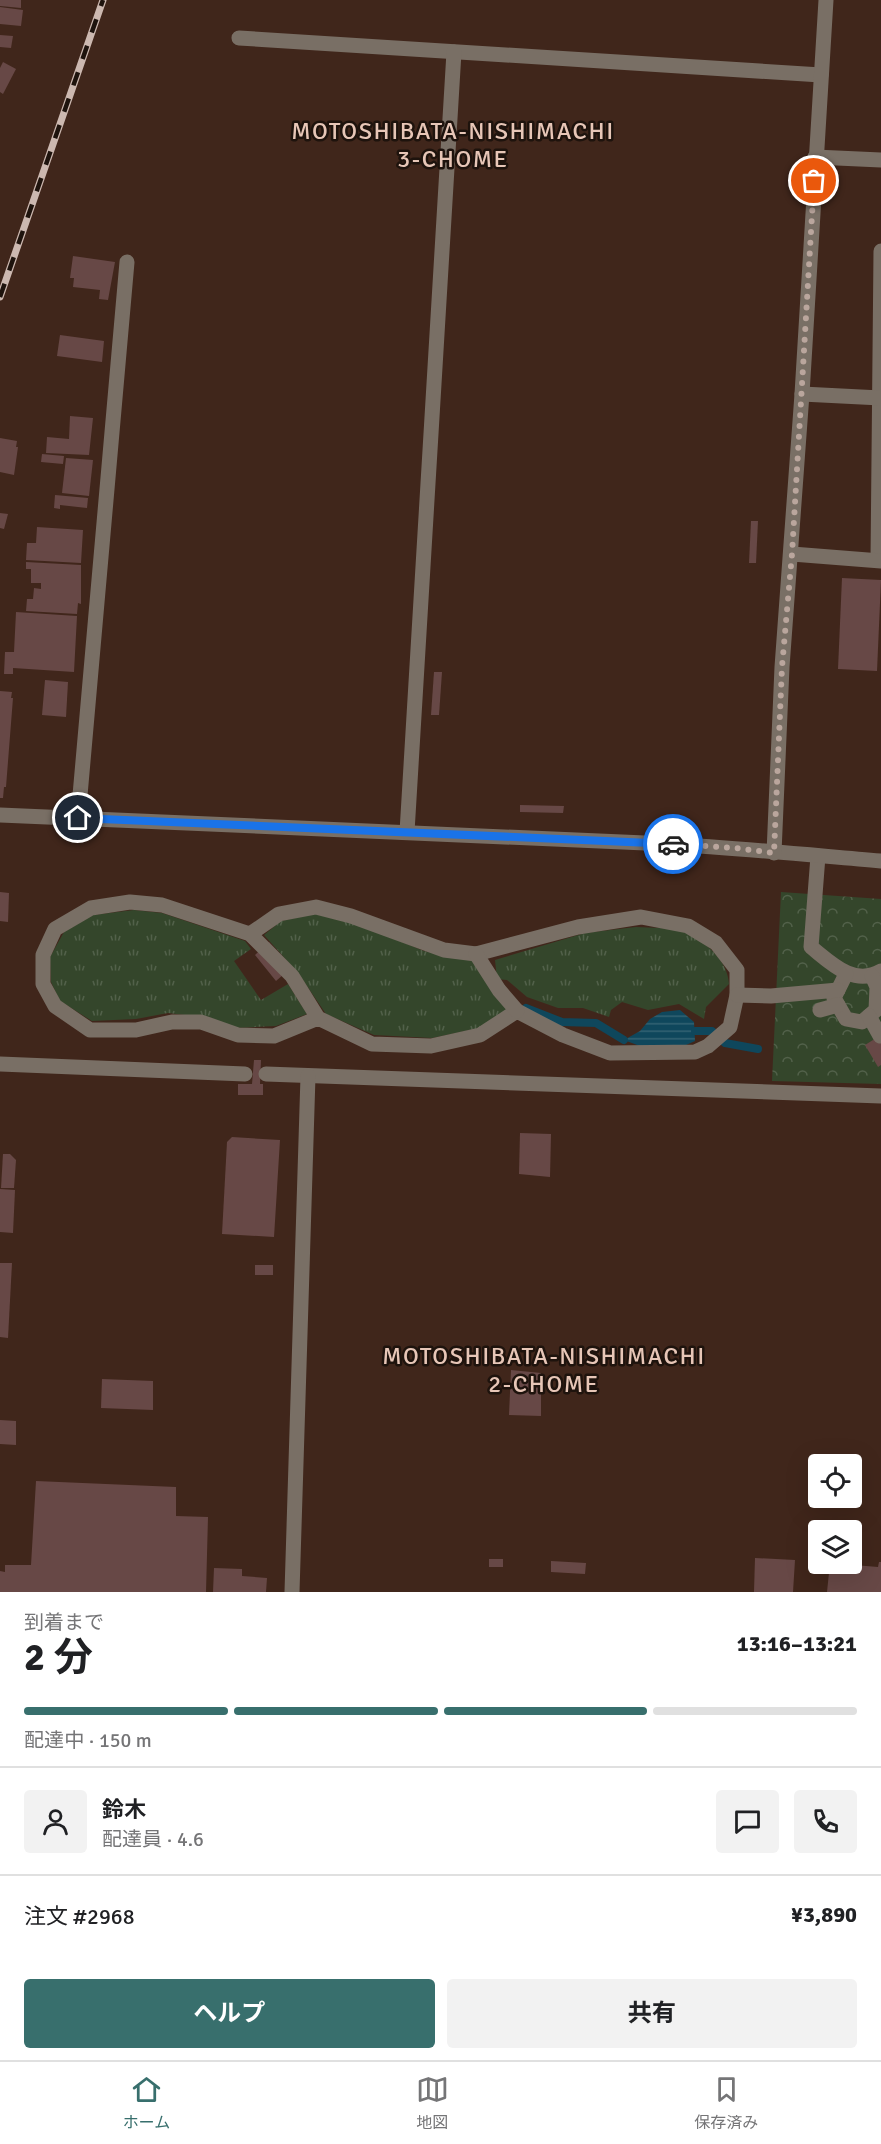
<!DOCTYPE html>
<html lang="ja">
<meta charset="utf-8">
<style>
body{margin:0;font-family:Signika,"Noto Sans JP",sans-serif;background:#f2f2f2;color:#202124;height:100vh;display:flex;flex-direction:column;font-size:22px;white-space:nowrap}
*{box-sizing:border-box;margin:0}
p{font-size:20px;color:#757577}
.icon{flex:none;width:33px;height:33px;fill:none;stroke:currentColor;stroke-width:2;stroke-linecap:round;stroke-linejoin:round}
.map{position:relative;height:1592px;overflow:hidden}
.side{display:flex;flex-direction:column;background:#fff;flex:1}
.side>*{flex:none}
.tools{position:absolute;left:808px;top:1454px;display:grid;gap:12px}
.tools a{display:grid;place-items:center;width:54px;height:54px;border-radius:6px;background:#fff;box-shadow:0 6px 24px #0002;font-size:30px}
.pin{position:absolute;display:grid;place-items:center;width:51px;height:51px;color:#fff;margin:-26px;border:3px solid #fff;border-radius:50%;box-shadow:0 2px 6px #0007}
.courier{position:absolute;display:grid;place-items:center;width:60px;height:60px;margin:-30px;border:4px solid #1a73e8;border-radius:50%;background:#fff;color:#222;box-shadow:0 2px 8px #0007}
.head em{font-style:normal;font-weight:700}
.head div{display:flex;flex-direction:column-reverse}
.head{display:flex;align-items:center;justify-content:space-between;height:102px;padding:0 24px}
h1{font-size:39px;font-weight:700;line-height:45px}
.bar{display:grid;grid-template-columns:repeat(4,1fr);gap:9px 6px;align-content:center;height:72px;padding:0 24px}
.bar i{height:8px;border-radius:4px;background:#e0e0e0}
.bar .selected{background:#386f6d}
.bar p{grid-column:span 4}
.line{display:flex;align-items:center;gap:15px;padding:0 24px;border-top:2px solid #e0e0e0}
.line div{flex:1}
.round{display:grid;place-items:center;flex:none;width:63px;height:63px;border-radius:6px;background:#f2f2f2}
.cta{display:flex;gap:12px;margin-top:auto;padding:12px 24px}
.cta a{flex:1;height:69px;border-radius:6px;background:#386f6d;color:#fff;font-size:24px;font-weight:700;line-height:69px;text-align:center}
.cta a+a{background:#f2f2f2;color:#202124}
.tabs{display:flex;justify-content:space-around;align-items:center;height:84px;border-top:2px solid #e0e0e0;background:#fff;font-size:16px;color:#757577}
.tabs a{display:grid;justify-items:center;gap:3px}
.tabs .selected{color:#386f6d}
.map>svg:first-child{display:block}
</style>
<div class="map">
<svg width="881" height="1592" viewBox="0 0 881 1592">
<defs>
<pattern id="grass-tufts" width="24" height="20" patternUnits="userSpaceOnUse" patternTransform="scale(1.5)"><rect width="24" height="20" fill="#34462b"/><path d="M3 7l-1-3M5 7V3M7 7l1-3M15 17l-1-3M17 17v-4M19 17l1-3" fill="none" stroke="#52614a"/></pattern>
<pattern id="park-crowns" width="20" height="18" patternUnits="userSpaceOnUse" patternTransform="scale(1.5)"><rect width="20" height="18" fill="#34462b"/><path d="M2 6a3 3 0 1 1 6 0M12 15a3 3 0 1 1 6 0" fill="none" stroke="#52614a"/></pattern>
<pattern id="water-rules" width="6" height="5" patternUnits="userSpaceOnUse" patternTransform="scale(1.5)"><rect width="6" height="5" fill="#0f475c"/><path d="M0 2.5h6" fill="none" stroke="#336273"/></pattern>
</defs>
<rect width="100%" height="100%" fill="#40261b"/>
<g fill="url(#grass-tufts)">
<polygon points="134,910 162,913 245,941 251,949 234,961 261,1000 288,984 307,1014 276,1026 236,1028 202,1017 168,1013 136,1019 92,1021 60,1001 51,982 50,957 64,932 93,915"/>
<polygon points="318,913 356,923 424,951 473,961 507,1010 480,1028 432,1038 374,1035 326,1014 298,973 264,935 281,921"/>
<path d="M636 927C649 928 672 927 684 932 705 940 728 961 729 984L706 1007 704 1019 679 1004 648 1010 622 1002 611 1010 609 1017 583 1008H558L527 997 507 980 497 979 495 960 585 933Z"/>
</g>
<polygon fill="url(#park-crowns)" points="781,892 881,899 881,1084 772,1081"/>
<polygon fill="url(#water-rules)" points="680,1010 694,1022 695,1041 686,1045 645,1048 624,1040 640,1031 650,1019 662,1012"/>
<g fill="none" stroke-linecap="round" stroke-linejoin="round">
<g stroke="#0f475c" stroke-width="8">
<polyline points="526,1008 562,1022 596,1023 624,1040"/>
<polyline points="695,1031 712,1031 725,1043 758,1049"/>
</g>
</g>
<g fill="#674846">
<polygon points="0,0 21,0 21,8 0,6"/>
<polygon points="0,7 23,10 21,26 0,24"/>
<polygon points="0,35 13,36 11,48 0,47"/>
<polygon points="3,62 16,69 3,94 0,92 0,68"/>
<polygon points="73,256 115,262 108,300 99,299 100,290 73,287 74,278 70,278"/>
<polygon points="60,335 104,341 102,362 57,356"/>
<polygon points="70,416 93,418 89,455 46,453 47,437 69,439"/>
<polygon points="0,438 17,441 16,447 18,447 14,475 0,472"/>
<polygon points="42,454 64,456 63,464 41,462"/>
<polygon points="66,458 93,460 89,496 62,493"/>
<polygon points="55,495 88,498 87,508 60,505 60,509 54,508"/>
<polygon points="0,513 8,514 4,529 0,528"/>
<polygon points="751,521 758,521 756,563 749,563"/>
<polygon points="37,527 83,530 81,563 26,560 27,543 36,543"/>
<polygon points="26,562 81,565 81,604 78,603 77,614 26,611 27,599 33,599 34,588 41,589 41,583 31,583 31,569 26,569"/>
<polygon points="842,578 881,580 877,671 838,669"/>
<polygon points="16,612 77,616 74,672 13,668 13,674 4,674 5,652 14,652"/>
<polygon points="434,672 442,672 439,715 431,715"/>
<polygon points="45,680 68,682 66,717 42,715"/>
<polygon points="0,691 12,692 11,698 13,698 6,787 4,787 3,798 0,798"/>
<polygon points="520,805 564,806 563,813 520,812"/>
<polygon points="0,892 9,893 8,922 0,921"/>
<polygon points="269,942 292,967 276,981 255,955"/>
<polygon points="881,1035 881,1065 878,1067 865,1045"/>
<polygon points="254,1060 261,1060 260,1084 263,1084 263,1095 238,1095 238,1084 252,1084"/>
<polygon points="520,1133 551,1134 550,1177 519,1174"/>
<polygon points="232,1137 280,1140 274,1237 222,1234 227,1142"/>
<polygon points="3,1154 10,1154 16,1160 14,1188 1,1188"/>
<polygon points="0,1189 15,1190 13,1233 0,1232"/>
<polygon points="0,1263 12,1263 8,1338 0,1337"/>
<rect x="255" y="1265" width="18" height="10"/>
<polygon points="511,1370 541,1373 541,1416 509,1415"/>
<polygon points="102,1379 153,1381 153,1410 101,1408"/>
<polygon points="0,1420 16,1421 16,1445 0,1444"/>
<polygon points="36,1481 176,1487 176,1516 208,1517 206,1592 0,1592 0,1571 5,1572 5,1565 31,1565"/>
<polygon points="755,1558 795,1560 793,1592 754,1592"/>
<rect x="489" y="1559" width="14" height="8"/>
<polygon points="551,1561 586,1563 585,1574 551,1572"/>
<polygon points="879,1562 881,1562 881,1592 827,1592 830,1563 878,1567"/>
<polygon points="214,1568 242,1569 242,1576 267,1578 266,1592 213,1592"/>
</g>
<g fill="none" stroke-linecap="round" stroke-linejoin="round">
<g stroke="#796f65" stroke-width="15">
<polyline points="878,560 881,251"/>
<path d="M818 856 811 947C831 963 854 987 881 971"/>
<polyline points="250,934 279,914 316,907 351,916 444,950 476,954 578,927 641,917 688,926 716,943 737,970 737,995 730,1027 708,1046 695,1052 610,1053 563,1035 517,1011 480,1035 431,1046 372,1044 318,1018 292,976 250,934 162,905 130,902 91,908 55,929 43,955 43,984 55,1006 90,1030 136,1030 172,1022 201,1022 238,1035 274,1036 318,1018"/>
<polyline points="476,954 499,990 517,1011"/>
<polyline points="846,974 834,998 846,1019 862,1022 876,1010 877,987 872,976"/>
<polyline points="737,995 771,996 838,990"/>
<polyline points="820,1010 838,1005"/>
<polyline points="869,1016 880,1036"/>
<polyline points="0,1064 245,1074"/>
<polyline points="266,1074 881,1096"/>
<polyline points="292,1592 308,1076"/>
</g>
<g stroke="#796f65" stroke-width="15">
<polyline points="239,38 821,75"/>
<polyline points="815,157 881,160"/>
<polyline points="802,394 881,398"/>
<polyline points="792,554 881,561"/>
<path d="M0 815 668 844C739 848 810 855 881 861"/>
<polyline points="78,818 127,262"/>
<polyline points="407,832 454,52"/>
<polyline points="774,853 782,667 802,394 826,0"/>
</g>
<g stroke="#ccb8b0" stroke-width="7">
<polyline id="rail" points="0,297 103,0"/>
</g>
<use href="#rail" stroke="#1e130d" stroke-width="4.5" stroke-dasharray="14" stroke-linecap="butt"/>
</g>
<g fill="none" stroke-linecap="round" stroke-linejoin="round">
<polyline stroke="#baa69d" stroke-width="6" stroke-dasharray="0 10.8" points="673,844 736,848 774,853 782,667 792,554 814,181"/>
<polyline stroke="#1a73e8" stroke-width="8" points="78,818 673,844"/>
</g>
<g text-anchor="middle" stroke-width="5" stroke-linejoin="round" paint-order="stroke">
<g font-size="24" letter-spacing="1.5" fill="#e7c6b7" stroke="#1e130d">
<text x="453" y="139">MOTOSHIBATA-NISHIMACHI<tspan x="453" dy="28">3-CHOME</tspan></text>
<text x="544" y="1364">MOTOSHIBATA-NISHIMACHI<tspan x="544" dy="28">2-CHOME</tspan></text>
</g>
</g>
</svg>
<div class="tools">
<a><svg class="icon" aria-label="locate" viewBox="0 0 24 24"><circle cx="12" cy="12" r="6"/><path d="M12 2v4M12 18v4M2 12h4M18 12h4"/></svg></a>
<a><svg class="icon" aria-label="layers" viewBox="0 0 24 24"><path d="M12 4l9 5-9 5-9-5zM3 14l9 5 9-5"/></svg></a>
</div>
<div class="pin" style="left:814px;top:181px;background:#ea580c"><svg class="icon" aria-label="bag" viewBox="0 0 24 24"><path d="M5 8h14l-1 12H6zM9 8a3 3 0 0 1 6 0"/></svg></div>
<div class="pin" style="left:78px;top:818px;background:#1f2937"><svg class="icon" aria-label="home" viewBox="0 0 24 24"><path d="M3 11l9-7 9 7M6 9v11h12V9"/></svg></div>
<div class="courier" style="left:673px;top:844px"><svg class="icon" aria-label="car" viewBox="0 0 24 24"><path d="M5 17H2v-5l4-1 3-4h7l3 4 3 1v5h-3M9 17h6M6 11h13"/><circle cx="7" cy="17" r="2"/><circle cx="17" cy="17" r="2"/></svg></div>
</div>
<section class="side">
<div class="head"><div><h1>2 分</h1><p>到着まで</p></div><em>13:16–13:21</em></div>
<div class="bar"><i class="selected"></i><i class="selected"></i><i class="selected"></i><i></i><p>配達中 · 150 m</p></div>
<div class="line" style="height:108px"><a class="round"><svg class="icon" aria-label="person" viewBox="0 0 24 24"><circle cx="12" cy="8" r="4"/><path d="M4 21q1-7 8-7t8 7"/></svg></a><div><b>鈴木</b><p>配達員 · 4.6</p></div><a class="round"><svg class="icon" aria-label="chat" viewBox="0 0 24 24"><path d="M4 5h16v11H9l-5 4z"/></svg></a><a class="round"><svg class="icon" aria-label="phone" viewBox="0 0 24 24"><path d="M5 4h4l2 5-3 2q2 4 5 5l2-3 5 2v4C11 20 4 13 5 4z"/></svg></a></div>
<div class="line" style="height:78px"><div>注文 #2968</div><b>¥3,890</b></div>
<div class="cta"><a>ヘルプ</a><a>共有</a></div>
</section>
<nav class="tabs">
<a class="selected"><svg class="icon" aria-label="home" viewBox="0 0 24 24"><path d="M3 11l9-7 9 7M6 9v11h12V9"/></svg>ホーム</a>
<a><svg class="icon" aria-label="map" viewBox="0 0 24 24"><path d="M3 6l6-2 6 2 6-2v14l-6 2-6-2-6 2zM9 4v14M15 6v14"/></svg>地図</a>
<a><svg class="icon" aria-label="saved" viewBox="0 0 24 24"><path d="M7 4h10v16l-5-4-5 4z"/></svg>保存済み</a>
</nav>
